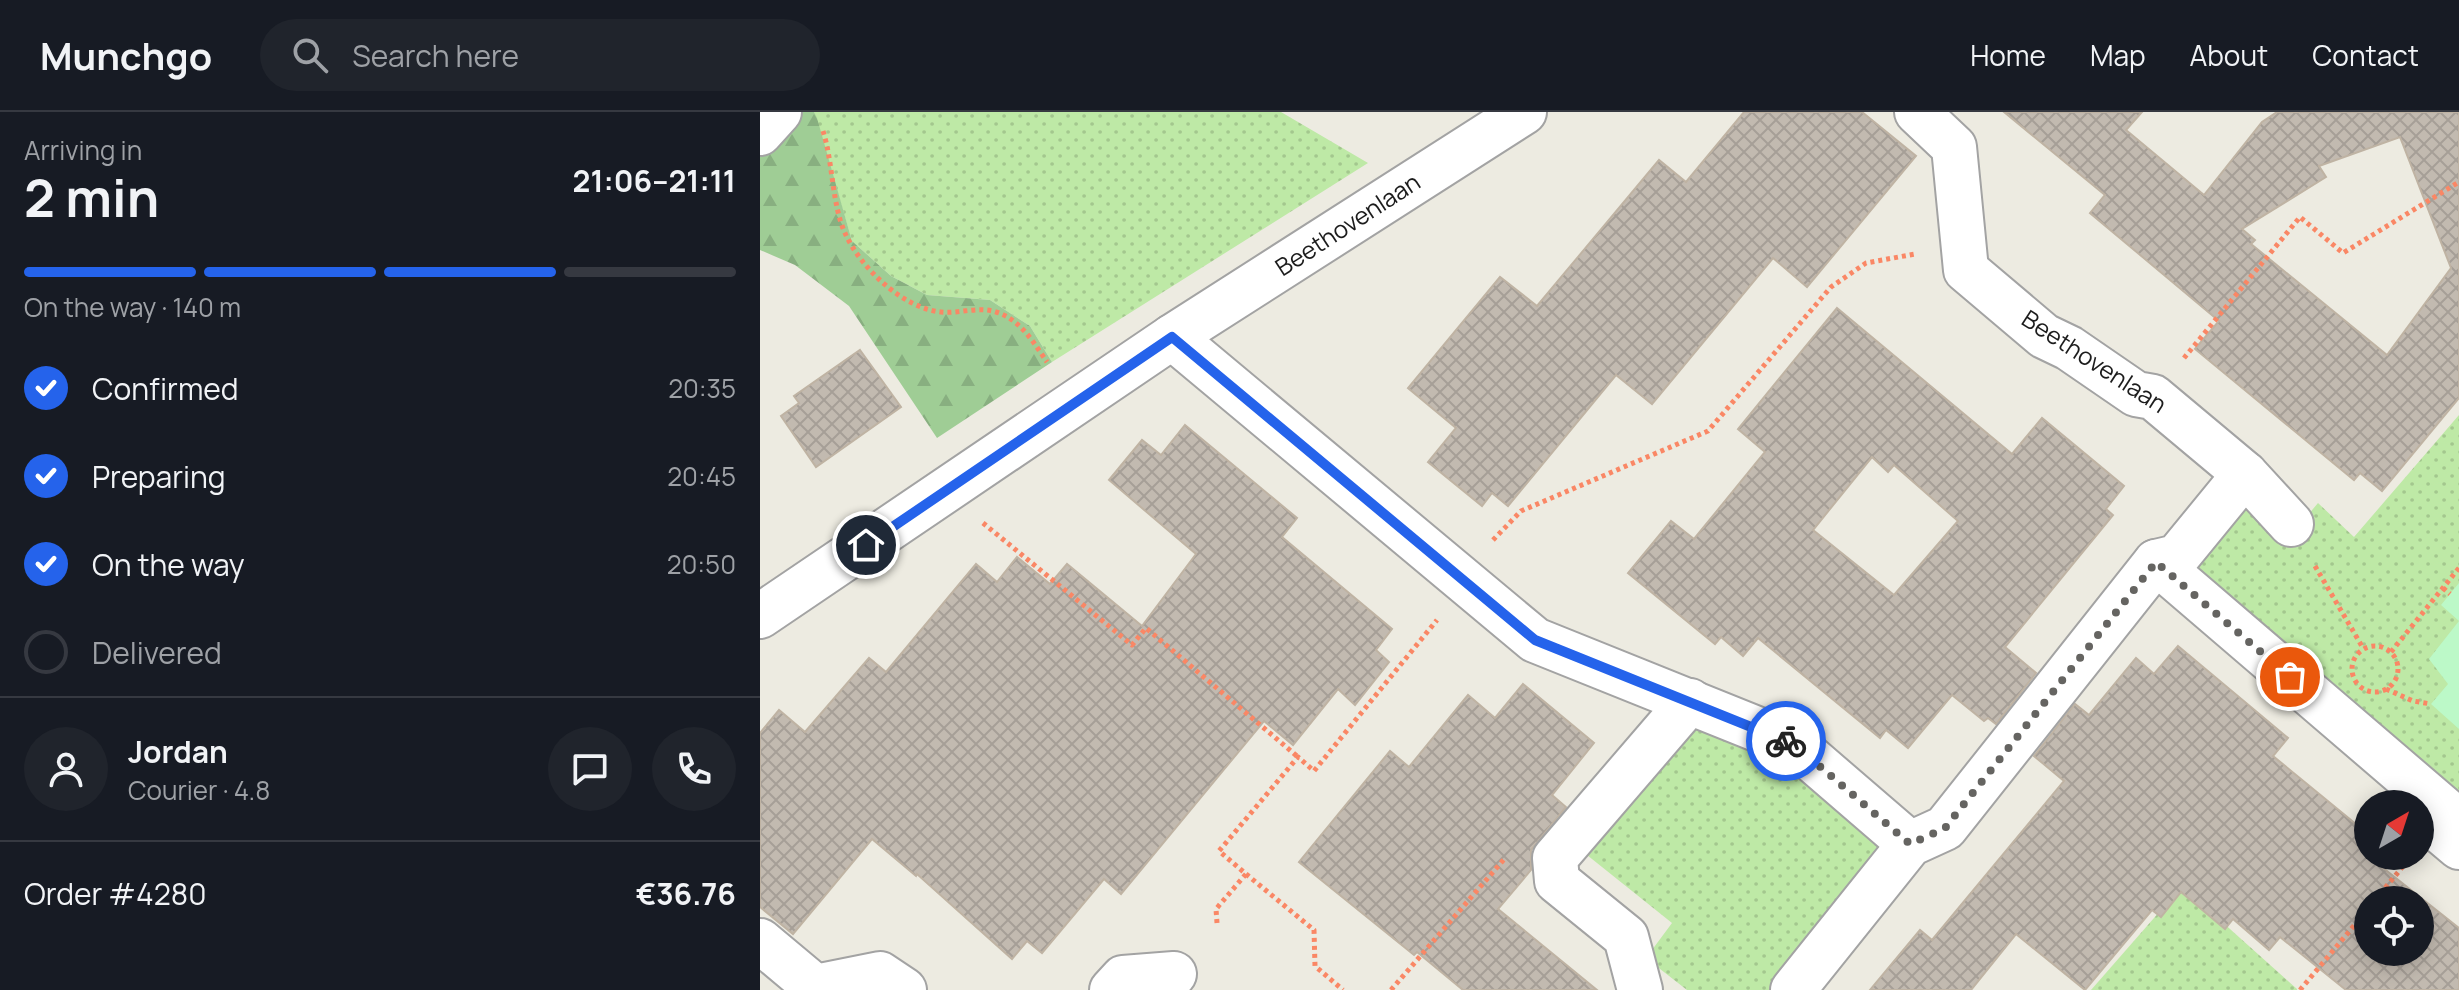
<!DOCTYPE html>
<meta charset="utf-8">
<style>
body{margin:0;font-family:Manrope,sans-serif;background:#20242c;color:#f1f3f6;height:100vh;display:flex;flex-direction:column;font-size:30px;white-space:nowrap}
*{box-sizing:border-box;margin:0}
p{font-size:26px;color:#9ea1a6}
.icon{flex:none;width:44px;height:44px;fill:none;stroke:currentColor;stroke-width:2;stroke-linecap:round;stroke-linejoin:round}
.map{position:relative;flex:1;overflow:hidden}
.panel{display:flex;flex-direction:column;background:#171b24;width:760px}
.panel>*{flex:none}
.needle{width:52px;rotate:39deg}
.buttons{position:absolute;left:1594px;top:678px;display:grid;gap:16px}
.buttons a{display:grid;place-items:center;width:80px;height:80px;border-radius:50%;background:#171b24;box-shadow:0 4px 20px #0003;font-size:40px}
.pin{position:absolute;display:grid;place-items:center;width:68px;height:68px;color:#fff;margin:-34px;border:4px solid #fff;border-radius:50%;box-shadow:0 2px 8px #0007}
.courier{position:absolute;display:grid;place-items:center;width:80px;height:80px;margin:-40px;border:6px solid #2563eb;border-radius:50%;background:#fff;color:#222;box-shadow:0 2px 10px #0007}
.head em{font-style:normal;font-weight:700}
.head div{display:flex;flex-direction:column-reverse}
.head{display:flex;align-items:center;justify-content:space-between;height:136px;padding:0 24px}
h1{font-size:52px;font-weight:700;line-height:60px}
.bar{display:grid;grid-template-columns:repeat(4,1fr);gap:12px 8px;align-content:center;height:96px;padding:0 24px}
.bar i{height:10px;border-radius:6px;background:#363941}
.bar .active{background:#2563eb}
.bar p{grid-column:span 4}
.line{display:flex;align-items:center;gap:20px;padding:0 24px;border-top:2px solid #363941}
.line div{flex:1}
.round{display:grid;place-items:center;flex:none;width:84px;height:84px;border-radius:42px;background:#20242c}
ol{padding:0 24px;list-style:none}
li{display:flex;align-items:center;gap:24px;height:88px}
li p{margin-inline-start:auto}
li .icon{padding:8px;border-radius:50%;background:#2563eb;color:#fff;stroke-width:4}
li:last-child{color:#9ea1a6}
li i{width:44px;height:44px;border:4px solid #363941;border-radius:50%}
header{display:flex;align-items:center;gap:48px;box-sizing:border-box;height:112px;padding:0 40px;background:#171b24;border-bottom:2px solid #363941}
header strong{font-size:38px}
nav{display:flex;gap:44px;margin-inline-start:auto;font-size:28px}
.search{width:560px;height:72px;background:#20242c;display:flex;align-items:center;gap:20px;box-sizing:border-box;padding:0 28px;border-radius:44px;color:#9ea1a6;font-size:30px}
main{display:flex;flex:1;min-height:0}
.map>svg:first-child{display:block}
</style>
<header>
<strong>Munchgo</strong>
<div class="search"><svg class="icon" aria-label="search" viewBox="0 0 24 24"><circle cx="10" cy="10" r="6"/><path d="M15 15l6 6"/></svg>Search here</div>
<nav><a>Home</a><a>Map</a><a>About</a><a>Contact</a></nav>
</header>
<main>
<section class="panel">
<div class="head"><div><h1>2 min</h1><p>Arriving in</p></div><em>21:06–21:11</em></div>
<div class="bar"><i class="active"></i><i class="active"></i><i class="active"></i><i></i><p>On the way · 140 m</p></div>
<ol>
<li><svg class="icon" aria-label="check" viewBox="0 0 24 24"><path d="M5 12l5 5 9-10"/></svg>Confirmed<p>20:35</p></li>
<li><svg class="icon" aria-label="check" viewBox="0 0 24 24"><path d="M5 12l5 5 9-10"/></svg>Preparing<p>20:45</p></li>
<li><svg class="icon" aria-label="check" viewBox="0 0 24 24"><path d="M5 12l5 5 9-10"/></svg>On the way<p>20:50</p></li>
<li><i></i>Delivered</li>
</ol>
<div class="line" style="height:144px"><a class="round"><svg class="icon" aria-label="person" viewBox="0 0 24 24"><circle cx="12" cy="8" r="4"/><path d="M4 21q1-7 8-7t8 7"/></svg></a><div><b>Jordan</b><p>Courier · 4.8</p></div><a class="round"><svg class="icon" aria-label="chat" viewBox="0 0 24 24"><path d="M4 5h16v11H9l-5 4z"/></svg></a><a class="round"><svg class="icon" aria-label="phone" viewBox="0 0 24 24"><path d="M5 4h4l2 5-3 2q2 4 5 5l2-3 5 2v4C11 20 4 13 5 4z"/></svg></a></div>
<div class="line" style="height:104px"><div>Order #4280</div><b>€36.76</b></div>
</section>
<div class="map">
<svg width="1699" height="878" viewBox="0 0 1699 878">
<defs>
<pattern id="grass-dots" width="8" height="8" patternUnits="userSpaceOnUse" patternTransform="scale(2)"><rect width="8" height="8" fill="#bee9a6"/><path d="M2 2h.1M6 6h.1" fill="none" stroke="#a3c78e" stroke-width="1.8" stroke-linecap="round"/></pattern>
<pattern id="forest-firs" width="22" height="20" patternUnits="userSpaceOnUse" patternTransform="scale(2)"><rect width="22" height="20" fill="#9fcd95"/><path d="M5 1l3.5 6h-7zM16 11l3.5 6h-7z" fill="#88af80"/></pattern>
<pattern id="building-cross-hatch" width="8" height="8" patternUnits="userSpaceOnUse" patternTransform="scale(2)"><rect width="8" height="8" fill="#c2bab0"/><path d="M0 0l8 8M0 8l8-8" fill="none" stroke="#a69f97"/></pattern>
</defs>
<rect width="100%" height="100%" fill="#edebe1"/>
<g fill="url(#grass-dots)">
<polygon points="54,0 521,0 608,51 292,250 270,214 230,188 167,183 131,164 92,129"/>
<polygon points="1699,303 1699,743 1674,680 1427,463 1483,394 1526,429 1558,391 1594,425"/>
<polygon points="936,594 997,626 1122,732 1011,878 927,878 886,846 912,811 822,739"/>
<polygon points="1422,774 1537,877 1537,878 1331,878"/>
</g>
<polygon fill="url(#forest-firs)" points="37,0 54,0 57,6 92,129 131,164 167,183 230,188 270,214 292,250 177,326 89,194 35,153 0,138 0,44"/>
<polygon fill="#bcf9c8" points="1699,471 1699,617 1671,592 1688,572 1669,547 1699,509 1681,493"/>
<g fill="url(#building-cross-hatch)" stroke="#bfb3a3" stroke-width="2" fill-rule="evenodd">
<polygon points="984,0 1102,0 1156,44 1047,175 1013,146 892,292 856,263 748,394 732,381 722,394 668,350 696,316 648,276 740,165 777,194 899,48 926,70"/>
<path d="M1244 0H1382L1366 18 1444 83 1502 10 1517 0H1699V286L1622 379 1600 361 1594 368 1435 237 1459 209 1330 101 1345 83ZM1640 25 1691 156 1627 243 1491 132 1495 128 1482 117 1566 65 1559 54Z"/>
<path d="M1077 196 1252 342 1282 306 1364 374 1346 397 1353 403 1245 535 1276 561 1236 612 1228 606 1224 609 1192 583 1148 636 1126 618 1120 626 998 526 983 544 961 525 955 532 868 461 911 409 934 427 1005 340 978 317ZM1112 345 1128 360 1134 353 1198 409 1134 483 1053 418Z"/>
<polygon points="100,238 141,295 56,355 21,304 39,291 34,284"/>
<polygon points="425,313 537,406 522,425 632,517 616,538 629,550 595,593 578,577 533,633 504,609 361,782 344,767 282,841 267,829 252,847 157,762 156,764 112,727 33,822 0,795 0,621 19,598 45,620 109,546 126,560 216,452 237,470 257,445 290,472 307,452 382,514 436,442 349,368 382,328 401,343"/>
<path d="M1418 534 1528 626 1513 644 1608 722V744L1699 816V878H1586L1520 825 1509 838 1473 807 1465 817 1421 780 1401 805 1392 798 1325 878 1256 822 1211 878H1110L1160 818 1172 828 1304 669 1274 644 1315 592 1329 603 1376 546 1394 562ZM1608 788H1660V840H1608Z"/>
<polygon points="763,572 834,631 792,683 806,695 771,738 771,758 738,797 837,878 703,878 657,840 654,843 539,750 630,639 649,655 708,583 735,606"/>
</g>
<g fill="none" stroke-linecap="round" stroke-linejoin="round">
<g stroke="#a3a3a3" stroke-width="48">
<g id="minor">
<polyline points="1157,0 1194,35 1206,158 1284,224 1309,236 1376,282 1393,285 1485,362 1531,412"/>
<polyline points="0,21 19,0"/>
<polyline points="412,225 775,528 1034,632 1150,732"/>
<polyline points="1396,450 1684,697 1680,719 1699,735"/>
<polyline points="0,504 412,225 764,0"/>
<polyline points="0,829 55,875 120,862 144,878"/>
<polyline points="352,878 363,866 414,862"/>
<polyline points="880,878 866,825 797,769 795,746 930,589"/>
<polyline points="1033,878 1150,732 1185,716 1396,450 1417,445 1485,362"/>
</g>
</g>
<g stroke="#fa8765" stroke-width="5" stroke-dasharray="4 4" stroke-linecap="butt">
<path d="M63 19C73 50 72 93 85 121 100 155 142 196 181 200 199 202 218 194 236 200 260 207 274 231 287 250"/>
<polyline points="1424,246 1540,105 1583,141 1699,70"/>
<polyline points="223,411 372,533 386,516 538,645"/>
<polyline points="733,428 761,399 948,319 1071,175 1106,151 1155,142"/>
<polyline points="1555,454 1603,536"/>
<polyline points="1683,476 1690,482"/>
<circle cx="1615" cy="557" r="23"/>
<polyline points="1631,540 1699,456"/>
<polyline points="1626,577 1653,589 1671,592"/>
<polyline points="486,762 554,818 555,854 583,878"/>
<polyline points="1615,788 1645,752"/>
<polyline points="457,811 456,797 486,762 459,739 538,645 554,659 677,508"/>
<polyline points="631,878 746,745"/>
<polyline points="1540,878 1608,797"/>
</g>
<use href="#minor" stroke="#fff" stroke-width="44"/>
</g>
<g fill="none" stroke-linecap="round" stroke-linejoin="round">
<polyline stroke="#656461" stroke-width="8" stroke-dasharray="0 14.4" points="1026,629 1034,632 1150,732 1185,716 1396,450 1530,565"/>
<polyline stroke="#2563eb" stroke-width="10" points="106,433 412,225 775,528 1026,629"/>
</g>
<g text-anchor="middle" stroke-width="8" stroke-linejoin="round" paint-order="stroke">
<g font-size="24" fill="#1c1c1c" stroke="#fff">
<text transform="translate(588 113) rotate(-33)" y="8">Beethovenlaan</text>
<text transform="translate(1334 250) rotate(33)" y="8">Beethovenlaan</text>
</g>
</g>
</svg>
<div class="buttons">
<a><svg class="needle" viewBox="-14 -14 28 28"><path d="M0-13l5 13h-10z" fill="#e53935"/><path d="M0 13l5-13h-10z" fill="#9ea1a6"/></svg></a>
<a><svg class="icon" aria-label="locate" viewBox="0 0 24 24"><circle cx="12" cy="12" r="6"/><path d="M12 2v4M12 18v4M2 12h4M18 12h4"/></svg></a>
</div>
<div class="pin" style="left:1530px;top:565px;background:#ea580c"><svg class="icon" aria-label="bag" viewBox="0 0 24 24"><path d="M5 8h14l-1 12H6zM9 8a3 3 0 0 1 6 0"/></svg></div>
<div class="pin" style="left:106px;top:433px;background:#1f2937"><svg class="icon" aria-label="home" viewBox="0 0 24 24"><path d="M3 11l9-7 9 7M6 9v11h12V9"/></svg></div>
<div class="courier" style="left:1026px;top:629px"><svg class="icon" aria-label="bike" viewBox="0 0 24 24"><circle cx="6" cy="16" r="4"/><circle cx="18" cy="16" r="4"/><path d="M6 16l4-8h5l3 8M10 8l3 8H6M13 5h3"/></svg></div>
</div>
</main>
